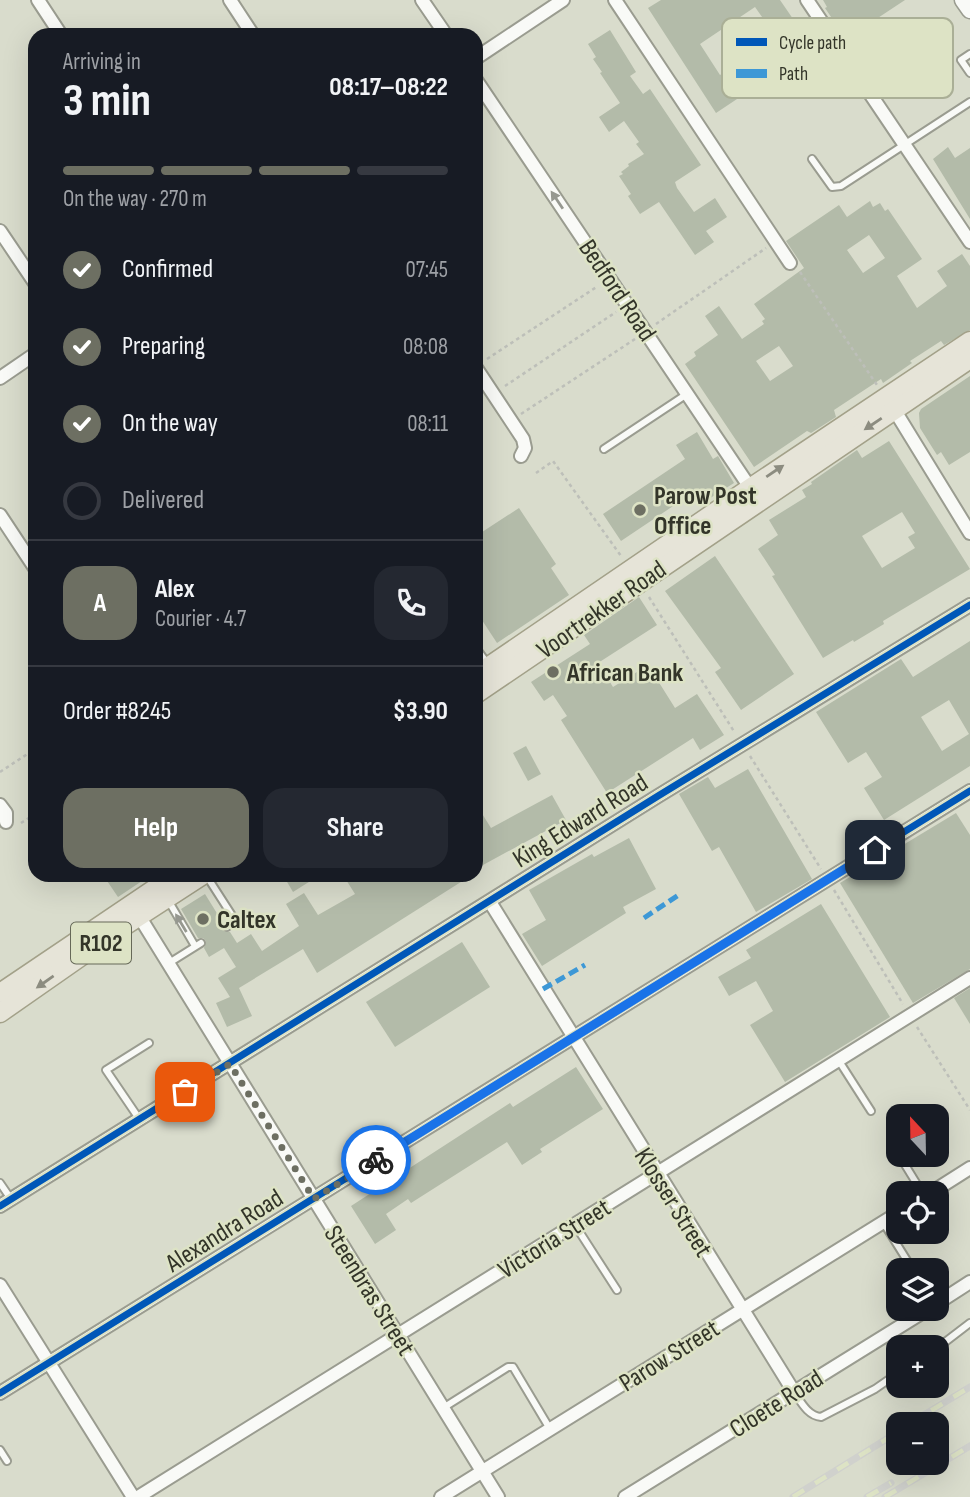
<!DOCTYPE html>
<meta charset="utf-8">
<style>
body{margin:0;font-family:"Sofia Sans Condensed",sans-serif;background:#242831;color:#f1f3f6;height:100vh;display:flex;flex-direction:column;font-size:26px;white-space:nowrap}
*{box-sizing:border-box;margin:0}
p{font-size:23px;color:#9ea1a6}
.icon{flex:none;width:38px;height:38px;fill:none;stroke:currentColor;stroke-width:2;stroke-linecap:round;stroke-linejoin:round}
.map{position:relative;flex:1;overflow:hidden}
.side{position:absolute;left:28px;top:28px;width:455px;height:854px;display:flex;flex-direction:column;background:#171b24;border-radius:21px;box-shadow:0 7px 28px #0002}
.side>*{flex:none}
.needle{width:46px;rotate:338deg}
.fabs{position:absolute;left:886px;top:1104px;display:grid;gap:14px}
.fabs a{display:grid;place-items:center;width:63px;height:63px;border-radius:14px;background:#171b24;box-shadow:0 7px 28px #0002;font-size:35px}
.pin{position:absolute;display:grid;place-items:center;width:60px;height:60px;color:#fff;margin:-30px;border-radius:14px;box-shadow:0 4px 10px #0006}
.courier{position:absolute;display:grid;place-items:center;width:70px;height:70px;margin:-35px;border:5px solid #1a73e8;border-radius:50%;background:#fff;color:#222;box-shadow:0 2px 9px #0007}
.overview em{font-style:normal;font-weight:700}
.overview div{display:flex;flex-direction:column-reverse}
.overview{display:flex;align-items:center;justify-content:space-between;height:119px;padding:0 35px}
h1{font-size:46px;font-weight:700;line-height:52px}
.bar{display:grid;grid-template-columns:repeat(4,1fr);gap:10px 7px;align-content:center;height:84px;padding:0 35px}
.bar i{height:9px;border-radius:5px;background:#363941}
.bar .active{background:#6d6f62}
.bar p{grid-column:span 4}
.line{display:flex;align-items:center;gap:18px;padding:0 35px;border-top:2px solid #363941}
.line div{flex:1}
.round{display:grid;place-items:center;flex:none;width:74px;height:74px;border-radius:21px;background:#242831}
ol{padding:0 35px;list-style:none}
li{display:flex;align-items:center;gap:21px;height:77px}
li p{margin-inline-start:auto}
li .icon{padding:7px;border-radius:50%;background:#6d6f62;color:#fff;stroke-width:4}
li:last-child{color:#9ea1a6}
li i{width:38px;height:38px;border:4px solid #363941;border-radius:50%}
.primary-button{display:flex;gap:14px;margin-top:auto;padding:14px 35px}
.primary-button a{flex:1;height:80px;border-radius:21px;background:#6d6f62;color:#fff;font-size:28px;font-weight:700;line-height:80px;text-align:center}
.primary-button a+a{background:#242831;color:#f1f3f6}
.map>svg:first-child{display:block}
</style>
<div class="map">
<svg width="970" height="1497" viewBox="0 0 970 1497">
<rect width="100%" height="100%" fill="#d9dccc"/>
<g fill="#b3bba9" fill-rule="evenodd">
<path d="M661 0H780L813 48 792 61 790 58 734 95 737 99 716 113 648 8ZM755 7 769 27 760 33 767 43 720 75 700 44Z"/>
<polygon points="823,0 905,0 846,39 825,8 827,7"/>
<polygon points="610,30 636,72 630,76 643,94 650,89 701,165 675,182 677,188 694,212 715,198 727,217 706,231 714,242 695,255 659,202 640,214 628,196 631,194 619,176 623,174 621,172 629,166 628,164 644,154 636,144 639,142 624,121 609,132 599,117 620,103 600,73 602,72 593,59 596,57 588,44"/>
<polygon points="948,147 955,158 970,148 970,219 933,159"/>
<path d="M870 201 873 207 880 203 885 211 888 209 922 259 897 276 917 308 947 286 937 271 962 254 970 266V330L944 345 941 341 910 361 912 363 883 383 881 379 834 410 836 417 811 433 807 431 754 467 685 364 696 356 694 352 718 335 705 316 719 306 742 339 764 324 762 321 765 319 754 304 804 268 786 241 839 205 847 217ZM869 235 885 258 863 273 847 250ZM779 346 793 366 770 381 756 361Z"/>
<polygon points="970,376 970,452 949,465 941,452 937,455 920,428 919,413 921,409"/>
<polygon points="697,432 713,459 718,456 734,483 704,502 697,490 621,541 603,514 685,459 676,445"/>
<path d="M889 441 970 569 883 621 884 624 854 642 853 640 823 658 772 576 775 575 758 549 778 535 769 520 806 497 802 490 812 484 811 482 857 450 862 458ZM902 512 915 533 908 537 915 548 882 568 862 536Z"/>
<polygon points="519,508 556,564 551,568 569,595 497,643 476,611 476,536"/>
<polygon points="715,556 794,674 741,710 715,672 721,668 665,591"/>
<polygon points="639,597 657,625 598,663 613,687 648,665 675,708 697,694 724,735 700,750 693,738 607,793 561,720 567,716 553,695 544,701 531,682 590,644 584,635"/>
<path d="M970 641V766L884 820 864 788 882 777 866 752 848 763 816 712 901 659 913 677ZM949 700 969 734 942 751 921 717Z"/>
<polygon points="526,746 541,774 528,781 513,753"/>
<polygon points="748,769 812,879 756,912 719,847 712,851 679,794 708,777 715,788"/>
<polygon points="552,795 566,820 483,865 476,853 476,804 491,828"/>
<polygon points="956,813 970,835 970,969 913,1003 840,883"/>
<polygon points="629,838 656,889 623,907 626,913 542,966 522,934 546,920 529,890 592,854 594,857"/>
<polygon points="103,875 151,875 118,897"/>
<polygon points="283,875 320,875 293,892"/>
<polygon points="343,875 472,875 317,973 303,949 239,988 252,1016 227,1027 216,1003 230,997 218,978 236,967 224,948 209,957 204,948 206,941 203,938 198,938 181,909 205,894 223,923 224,931 230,932 237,943 251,934 262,951 299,926 286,904 304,893 318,915 355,894"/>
<polygon points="821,904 890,1017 785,1082 750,1025 773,1011 756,981 729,996 718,977 751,958 746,950"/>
<polygon points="462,942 490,987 395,1047 366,1002"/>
<polygon points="970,988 970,1024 954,998"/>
<polygon points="576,1067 603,1109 540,1149 542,1152 522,1165 507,1142 411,1203 408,1199 386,1214 396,1230 375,1244 351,1206 510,1103 513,1107"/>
</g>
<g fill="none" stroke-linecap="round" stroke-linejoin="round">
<g stroke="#9a9c90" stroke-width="10">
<g id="lane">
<polyline points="970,54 961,60 970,73"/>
<polyline points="812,159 832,187 841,186 970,102"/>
<polyline points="604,449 687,394"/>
<polyline points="206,875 233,917 233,921 227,927"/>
<polyline points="168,900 195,946"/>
<polyline points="169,963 201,943"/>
<polyline points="839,1061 871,1111"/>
<polyline points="140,1120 106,1070 149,1043"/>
<polyline points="892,1144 898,1154"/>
<polyline points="899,1155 923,1194"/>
<polyline points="0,1183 11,1199"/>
<polyline points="883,1222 913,1270"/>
<polyline points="575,1225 617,1290"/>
<polyline points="936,1349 970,1323"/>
<path d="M794 1392C801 1402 808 1416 821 1417L875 1389 898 1373"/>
<polyline points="443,1408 508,1367 513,1367 550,1429"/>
<polyline points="0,1450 7,1461"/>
</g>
</g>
<g stroke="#9a9c90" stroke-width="16">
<g id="street">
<polyline points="38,0 61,35"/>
<polyline points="230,0 253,35"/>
<polyline points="422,0 446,35"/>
<polyline points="615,0 790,263"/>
<polyline points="807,0 970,242"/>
<polyline points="476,58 563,0"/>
<polyline points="476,80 753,492"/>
<polyline points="0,231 35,283"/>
<polyline points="476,368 523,439 525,448 521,456"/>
<polyline points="0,378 35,354"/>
<polyline points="892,406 970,533"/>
<polyline points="0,515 35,568"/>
<polyline points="476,653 490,672"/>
<polyline points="0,805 6,813 6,822"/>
<polyline points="490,902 794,1392"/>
<polyline points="136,911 498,1497"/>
<polyline points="929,1194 970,1168"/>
<polyline points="0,1206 658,796 970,605"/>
<polyline points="0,1285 133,1497"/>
<polyline points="936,1304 970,1282"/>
<polyline points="0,1393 970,791"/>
<polyline points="138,1497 970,978"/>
<polyline points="441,1497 898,1213"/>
<polyline points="625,1497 928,1309"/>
</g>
</g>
<g stroke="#9a9c90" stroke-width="19">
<polyline id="secondary" points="963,0 970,10"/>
</g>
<g stroke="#a3a189" stroke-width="21">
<g id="primary">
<polyline points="476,675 750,488 970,341"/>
<polyline points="476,694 970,359"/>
<polyline points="0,993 175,875"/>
<polyline points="0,1013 126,925 203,875"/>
</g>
</g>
<g stroke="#bdbfb9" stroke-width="2.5" stroke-dasharray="3.5 3.5" stroke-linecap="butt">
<polyline points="800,272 877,385"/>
<polyline points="656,324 766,248"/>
<polyline points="487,359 598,286"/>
<polyline points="505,386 616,312"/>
<polyline points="521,414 635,339"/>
<polyline points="536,473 553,461 621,556"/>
<polyline points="649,597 735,733"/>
<polyline points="750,756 821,869"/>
<polyline points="0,772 35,749"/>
<polyline points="21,823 35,814"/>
<polyline points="834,890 903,1004"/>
<polyline points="917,1027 970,1110"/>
</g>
<use href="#lane" stroke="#f9faf7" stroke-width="6"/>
<use href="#street" stroke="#f9faf7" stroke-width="12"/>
<use href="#secondary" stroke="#f9faf7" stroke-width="16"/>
<use href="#primary" stroke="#e6e4d8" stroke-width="18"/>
<g stroke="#d0d1cd" stroke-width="7">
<g id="rail">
<polyline points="909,1424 970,1387"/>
<polyline points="793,1497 898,1432"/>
<polyline points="867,1497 891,1483"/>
<polyline points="885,1497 970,1446"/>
</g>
</g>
<use href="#rail" stroke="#dde3c5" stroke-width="4.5" stroke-dasharray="13" stroke-linecap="butt"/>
<g stroke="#3d98d6" stroke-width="5" stroke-dasharray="10 5" stroke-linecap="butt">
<polyline points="644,918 680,894"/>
<polyline points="543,989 585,965"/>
</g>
<g stroke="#dde3c5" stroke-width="11">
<g id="cycleway">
<polyline points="0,1206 658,796 970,605"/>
<polyline points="0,1393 970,791"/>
</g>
</g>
<use href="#cycleway" stroke="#0057b8" stroke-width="7"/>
</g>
<defs><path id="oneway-solid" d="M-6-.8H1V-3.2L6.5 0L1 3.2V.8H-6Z" transform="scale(1.75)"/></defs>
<g fill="#969890">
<use href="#oneway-solid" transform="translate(557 200) rotate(-124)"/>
<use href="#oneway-solid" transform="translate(181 923) rotate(-121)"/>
</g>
<g fill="#8c8c80">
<use href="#oneway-solid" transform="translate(873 424) rotate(146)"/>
<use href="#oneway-solid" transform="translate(775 471) rotate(-34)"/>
<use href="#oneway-solid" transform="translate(45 982) rotate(145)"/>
</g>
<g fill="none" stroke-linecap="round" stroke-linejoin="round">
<polyline stroke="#6d6f62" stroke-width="7" stroke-dasharray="0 12.6" points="185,1092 230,1064 314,1199 376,1160"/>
<polyline stroke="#1a73e8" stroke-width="9" points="376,1160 875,850"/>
</g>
<g fill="#6d6f62" stroke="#dde3c5" stroke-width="2.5">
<circle cx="640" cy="510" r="7"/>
<circle cx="553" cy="672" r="7"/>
<circle cx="203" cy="919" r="7"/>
</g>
<g text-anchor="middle" stroke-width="5" stroke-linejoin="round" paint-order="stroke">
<rect fill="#dde3c5" stroke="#666958" stroke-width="2" x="71" y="922.5" width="60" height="41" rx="5"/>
<g font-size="24" font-weight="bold" fill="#333529">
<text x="101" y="951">R102</text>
</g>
<g font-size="26" fill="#333529" stroke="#dde3c5">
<text transform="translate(618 290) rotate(56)" y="9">Bedford Road</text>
<text transform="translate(601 609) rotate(-35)" y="9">Voortrekker Road</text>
<text transform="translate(580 820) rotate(-32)" y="9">King Edward Road</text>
<text transform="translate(674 1202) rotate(58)" y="9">Klosser Street</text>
<text transform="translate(224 1230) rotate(-32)" y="9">Alexandra Road</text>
<text transform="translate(554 1238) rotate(-32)" y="9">Victoria Street</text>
<text transform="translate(370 1290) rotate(58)" y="9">Steenbras Street</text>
<text transform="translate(669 1355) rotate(-32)" y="9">Parow Street</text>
<text transform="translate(776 1403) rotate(-32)" y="9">Cloete Road</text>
</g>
<g font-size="26" font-weight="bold" fill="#333529" stroke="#dde3c5" text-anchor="start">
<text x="654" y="504">Parow Post<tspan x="654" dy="30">Office</tspan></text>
<text x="567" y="681">African Bank</text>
<text x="217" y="928">Caltex</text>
</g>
</g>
<rect x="722" y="18" width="231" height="80" rx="10" fill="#dde3c5" stroke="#aaaf96" stroke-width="2"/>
<rect x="736" y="38" width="31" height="8" fill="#0057b8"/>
<rect x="736" y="69" width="31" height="9" fill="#3d98d6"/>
<g font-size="19" fill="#333529">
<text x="779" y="49">Cycle path</text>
<text x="779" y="80">Path</text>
</g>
</svg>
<div class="fabs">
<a><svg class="needle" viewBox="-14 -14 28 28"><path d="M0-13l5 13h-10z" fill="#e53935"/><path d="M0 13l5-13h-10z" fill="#9ea1a6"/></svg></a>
<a><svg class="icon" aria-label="locate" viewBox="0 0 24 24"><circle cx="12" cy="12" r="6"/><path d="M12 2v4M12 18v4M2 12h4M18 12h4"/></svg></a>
<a><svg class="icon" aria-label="layers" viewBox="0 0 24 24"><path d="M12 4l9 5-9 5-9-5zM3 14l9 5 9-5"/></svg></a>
<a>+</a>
<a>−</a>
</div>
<div class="pin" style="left:185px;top:1092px;background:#ea580c"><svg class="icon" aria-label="bag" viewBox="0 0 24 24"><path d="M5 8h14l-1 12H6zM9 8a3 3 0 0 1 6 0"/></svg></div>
<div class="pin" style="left:875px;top:850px;background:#1f2937"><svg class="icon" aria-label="home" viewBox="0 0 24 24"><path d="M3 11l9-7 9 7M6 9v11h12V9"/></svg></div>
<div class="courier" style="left:376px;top:1160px"><svg class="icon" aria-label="bike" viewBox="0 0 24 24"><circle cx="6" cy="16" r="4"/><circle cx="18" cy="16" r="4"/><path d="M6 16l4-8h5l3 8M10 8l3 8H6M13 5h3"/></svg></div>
<section class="side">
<div class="overview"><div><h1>3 min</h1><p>Arriving in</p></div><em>08:17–08:22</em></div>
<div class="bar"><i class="active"></i><i class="active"></i><i class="active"></i><i></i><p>On the way · 270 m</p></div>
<ol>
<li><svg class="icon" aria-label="check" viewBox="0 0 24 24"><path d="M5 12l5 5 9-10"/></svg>Confirmed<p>07:45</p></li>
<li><svg class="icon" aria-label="check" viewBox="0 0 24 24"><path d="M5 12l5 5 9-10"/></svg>Preparing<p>08:08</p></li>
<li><svg class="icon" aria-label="check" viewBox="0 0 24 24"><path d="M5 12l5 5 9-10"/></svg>On the way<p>08:11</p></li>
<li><i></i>Delivered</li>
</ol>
<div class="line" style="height:126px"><b class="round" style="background:#6d6f62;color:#fff">A</b><div><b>Alex</b><p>Courier · 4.7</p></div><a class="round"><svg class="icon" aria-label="phone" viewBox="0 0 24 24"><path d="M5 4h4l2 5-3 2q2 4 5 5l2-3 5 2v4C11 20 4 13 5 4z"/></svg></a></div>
<div class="line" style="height:91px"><div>Order #8245</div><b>$3.90</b></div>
<div class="primary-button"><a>Help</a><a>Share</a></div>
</section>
</div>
